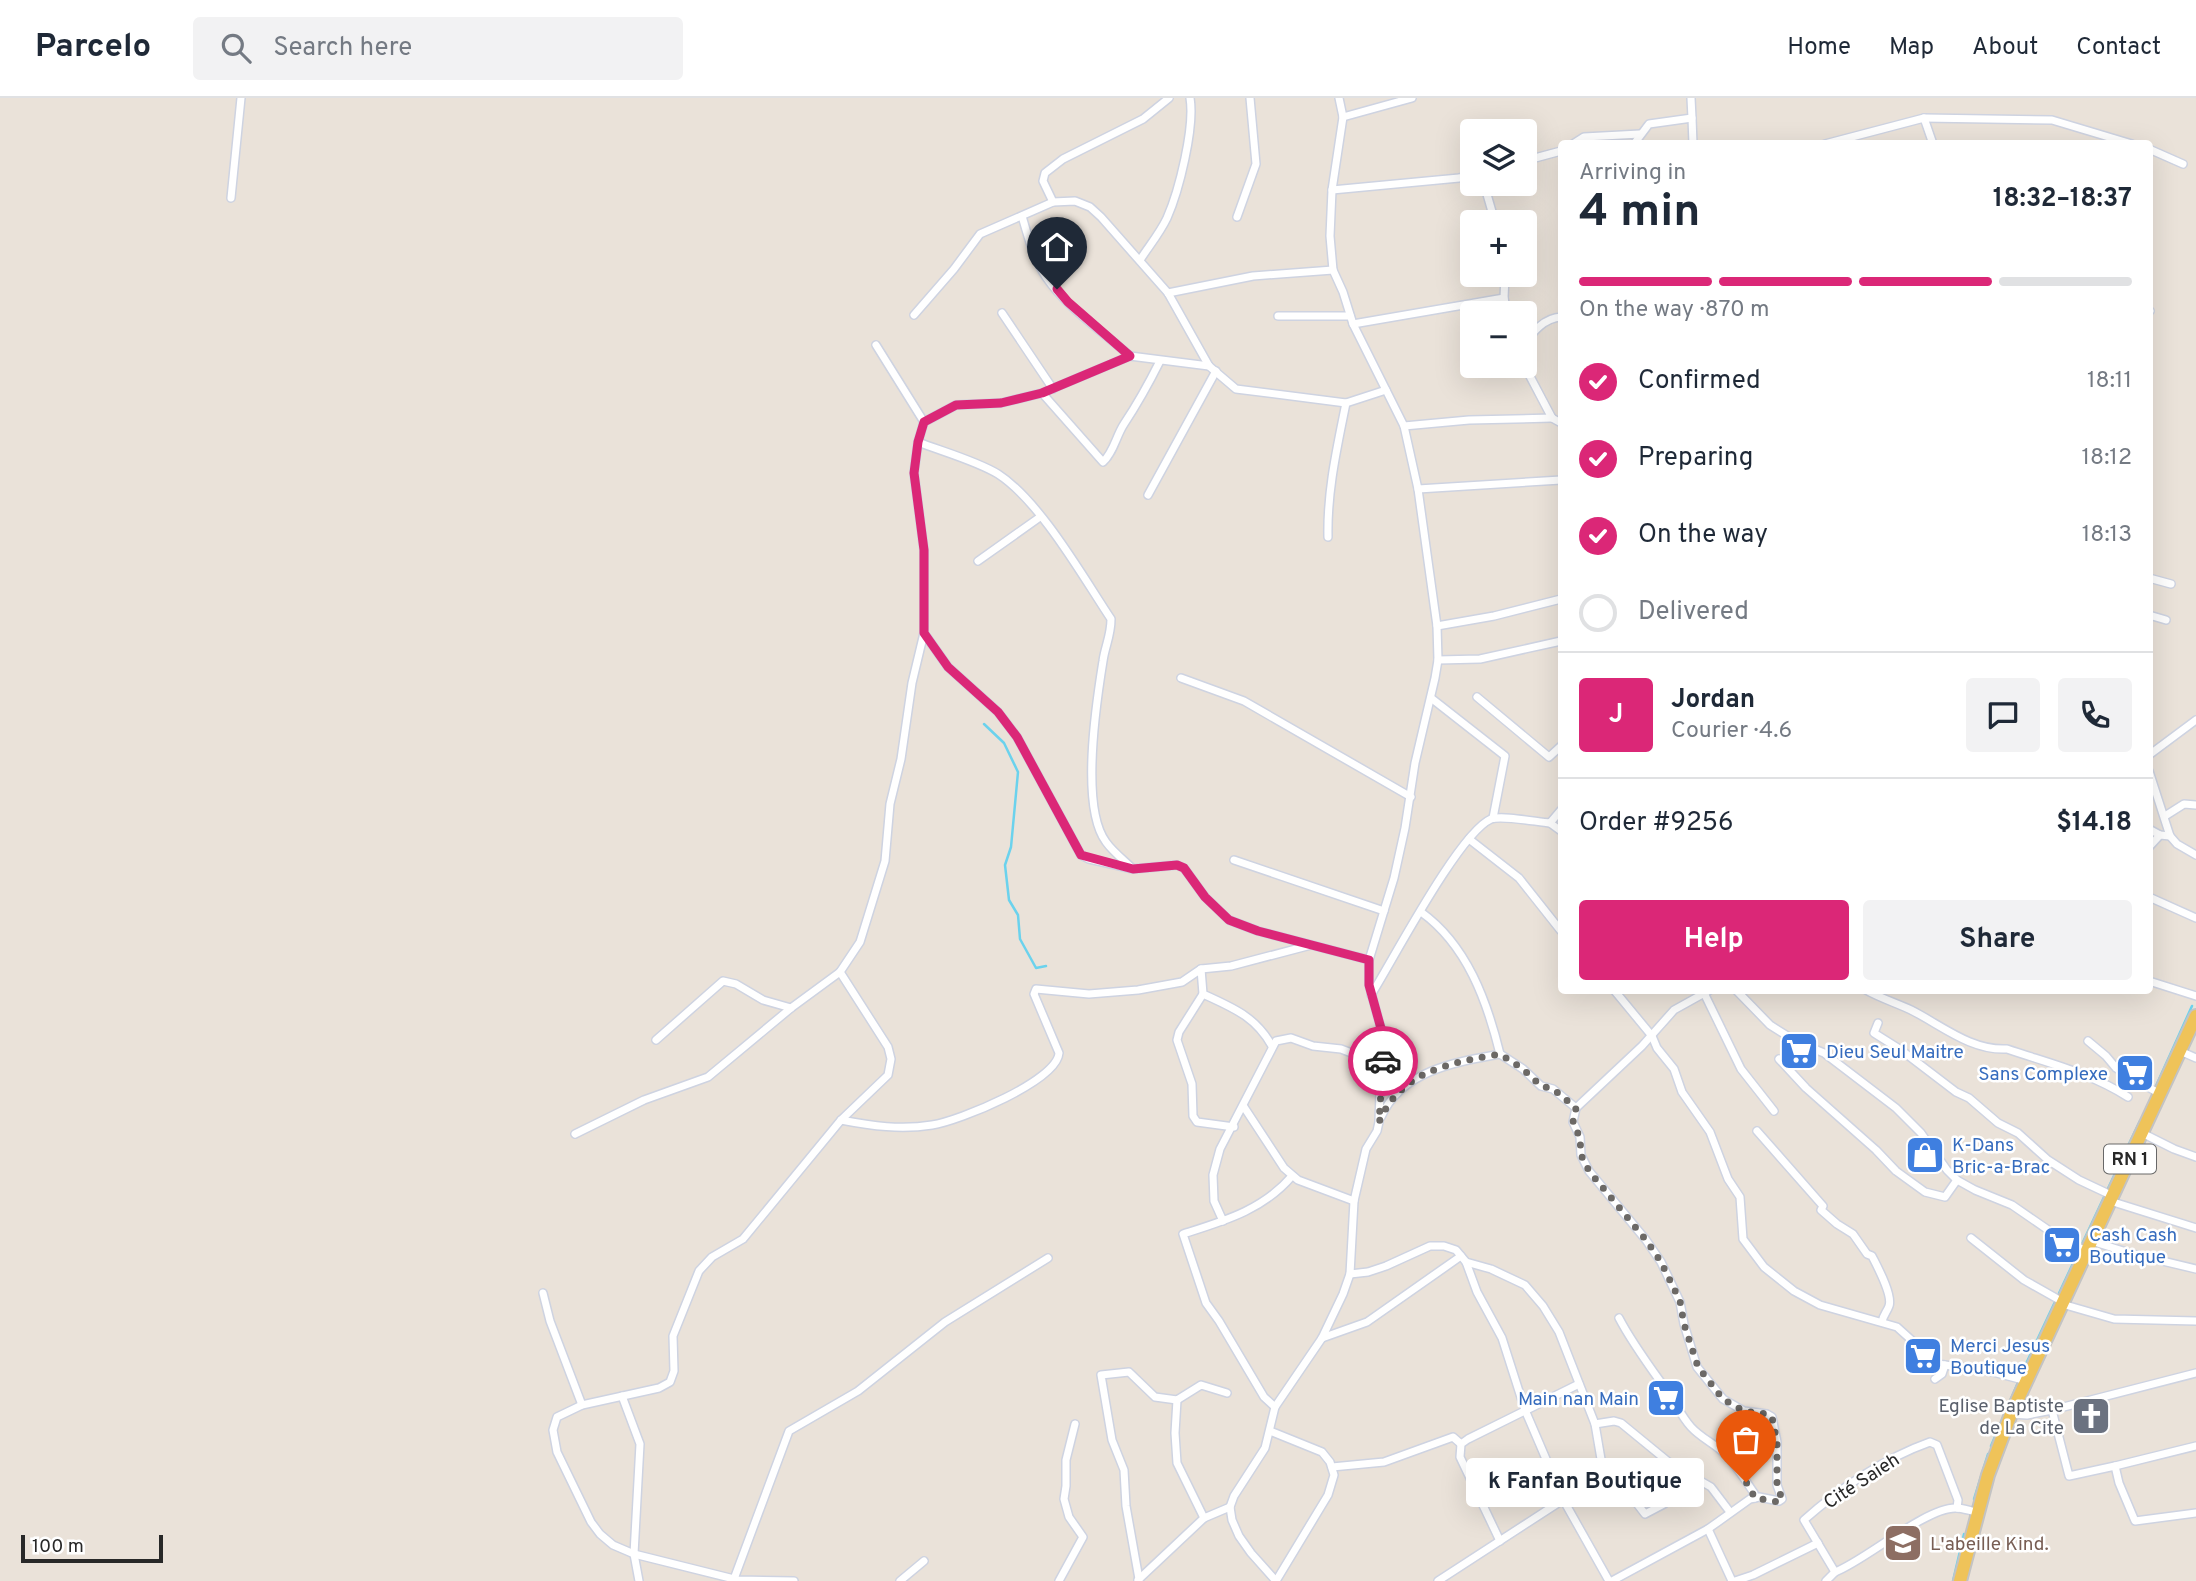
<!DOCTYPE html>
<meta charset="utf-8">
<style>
body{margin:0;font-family:Overpass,sans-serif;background:#f2f2f3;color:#1f2937;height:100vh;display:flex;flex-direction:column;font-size:26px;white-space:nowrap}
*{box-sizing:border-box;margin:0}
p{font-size:23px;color:#747a83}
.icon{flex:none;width:38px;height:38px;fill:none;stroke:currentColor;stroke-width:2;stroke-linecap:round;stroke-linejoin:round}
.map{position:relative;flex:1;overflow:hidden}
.drawer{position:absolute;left:1558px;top:42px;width:595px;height:854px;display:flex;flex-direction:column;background:#fff;border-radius:7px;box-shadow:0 7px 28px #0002}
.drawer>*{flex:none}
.tools{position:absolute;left:1460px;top:21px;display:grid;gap:14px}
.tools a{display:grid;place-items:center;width:77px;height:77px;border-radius:7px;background:#fff;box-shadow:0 7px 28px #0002;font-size:35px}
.scale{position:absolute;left:21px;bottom:18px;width:142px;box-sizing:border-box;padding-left:7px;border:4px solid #282828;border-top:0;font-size:19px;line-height:24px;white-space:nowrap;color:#282828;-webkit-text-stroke:5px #fff;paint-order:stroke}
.pin{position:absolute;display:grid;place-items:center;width:60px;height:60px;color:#fff;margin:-72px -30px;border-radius:50% 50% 50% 0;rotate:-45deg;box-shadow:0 0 7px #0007}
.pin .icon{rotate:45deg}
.courier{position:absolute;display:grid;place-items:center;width:70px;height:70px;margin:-35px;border:5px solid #db2777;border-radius:50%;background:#fff;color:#222;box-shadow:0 2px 9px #0007}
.bubble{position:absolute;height:49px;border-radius:7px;background:#fff;box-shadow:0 7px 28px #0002;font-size:23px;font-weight:700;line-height:49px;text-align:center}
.summary em{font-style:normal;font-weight:700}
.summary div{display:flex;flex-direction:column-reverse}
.summary{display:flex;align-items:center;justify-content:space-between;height:119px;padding:0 21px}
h1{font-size:46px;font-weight:700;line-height:52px}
.bar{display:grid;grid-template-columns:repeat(4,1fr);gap:10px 7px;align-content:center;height:84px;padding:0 21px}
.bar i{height:9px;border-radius:5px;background:#e0e1e3}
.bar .selected{background:#db2777}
.bar p{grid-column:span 4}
.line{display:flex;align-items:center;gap:18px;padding:0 21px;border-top:2px solid #e0e1e3}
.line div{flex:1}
.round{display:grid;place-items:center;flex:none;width:74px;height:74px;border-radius:7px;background:#f2f2f3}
ol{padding:0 21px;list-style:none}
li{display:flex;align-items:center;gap:21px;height:77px}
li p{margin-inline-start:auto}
li .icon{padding:7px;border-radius:50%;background:#db2777;color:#fff;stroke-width:4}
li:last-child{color:#747a83}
li i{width:38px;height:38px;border:4px solid #e0e1e3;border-radius:50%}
.primary-button{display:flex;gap:14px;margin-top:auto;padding:14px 21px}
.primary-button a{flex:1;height:80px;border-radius:7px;background:#db2777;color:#fff;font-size:28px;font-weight:700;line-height:80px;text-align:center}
.primary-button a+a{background:#f2f2f3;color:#1f2937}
header{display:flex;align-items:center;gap:42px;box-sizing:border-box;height:98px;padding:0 35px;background:#fff;border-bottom:2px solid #e0e1e3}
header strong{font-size:33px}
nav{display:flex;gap:38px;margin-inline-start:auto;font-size:24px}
.search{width:490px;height:63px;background:#f2f2f3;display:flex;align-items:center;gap:18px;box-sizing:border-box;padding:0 24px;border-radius:7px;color:#747a83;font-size:26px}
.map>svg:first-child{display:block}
</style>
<header>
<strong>Parcelo</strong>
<div class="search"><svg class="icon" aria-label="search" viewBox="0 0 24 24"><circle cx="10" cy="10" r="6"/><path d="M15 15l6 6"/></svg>Search here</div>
<nav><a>Home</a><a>Map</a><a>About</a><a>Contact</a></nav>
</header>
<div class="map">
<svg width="2196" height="1483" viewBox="0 0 2196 1483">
<rect width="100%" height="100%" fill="#eae2d9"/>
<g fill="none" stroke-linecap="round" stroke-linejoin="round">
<g stroke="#6bd2ed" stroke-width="2.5">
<polyline points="984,626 1004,645 1018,674 1011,749 1005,767 1009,802 1018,817 1020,841 1036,870 1046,868"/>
<polyline points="2156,988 2192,908"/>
<polyline points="2127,1050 2140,1023"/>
<polyline points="1991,1348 2025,1268 2119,1067"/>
<polyline points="1974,1401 1988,1356"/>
<polyline points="1953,1483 1964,1436"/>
</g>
<g stroke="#ced3e1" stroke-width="10">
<g id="minor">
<polyline points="1343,19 1412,0"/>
<polyline points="1692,20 1693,46"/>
<polyline points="1924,20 2052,22 2132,46"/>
<polyline points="1573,46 1584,39 1640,36"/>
<polyline points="1634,46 1649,26 1692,20 1691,0"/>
<polyline points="1825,46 1924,20 1933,46"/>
<polyline points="2149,51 2183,66"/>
<polyline points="1524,63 1561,53"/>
<polyline points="1484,86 1495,124"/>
<polyline points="1332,92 1459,80 1472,76"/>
<polyline points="231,100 241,0"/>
<polyline points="1053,104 1043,83 1045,75 1063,61 1143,21 1169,0"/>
<path d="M1022 118C1028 139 1034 161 1046 179 1067 210 1102 233 1130 258"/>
<polyline points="1237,119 1256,66 1250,0"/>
<path d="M1140 162C1149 148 1160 135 1167 120 1179 93 1195 29 1190 0"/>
<polyline points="1505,177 1504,200 1507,215"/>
<polyline points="1168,195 1253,178 1333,172"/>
<polyline points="2149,212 2150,213"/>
<polyline points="1002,215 1053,291"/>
<polyline points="914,217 954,171 980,136 1053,104 1075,103 1090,109 1101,119 1168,195 1209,268 1236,291 1346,305 1386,292"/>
<polyline points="1278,218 1350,218"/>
<polyline points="1353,226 1504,200"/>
<path d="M1524 246C1533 234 1544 220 1561 219"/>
<polyline points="876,247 924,324"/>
<polyline points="1524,267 1552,320 1561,325"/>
<path d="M1042 295 1103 364C1114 354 1116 338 1124 326 1138 305 1149 285 1160 263"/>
<polyline points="1404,328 1469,322 1552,320"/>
<path d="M918 344C941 353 977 363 998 376 1040 403 1083 479 1111 521 1111 538 1105 548 1103 563 1096 606 1080 709 1106 744 1113 754 1125 763 1133 771"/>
<polyline points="1418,391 1561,382"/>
<polyline points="1148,397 1216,273"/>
<path d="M1328 439C1327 393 1337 350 1346 305"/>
<polyline points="978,463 1040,419"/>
<polyline points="2149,480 2171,486"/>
<polyline points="2149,517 2166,522"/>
<polyline points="1437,528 1494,518 1561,501"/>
<polyline points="924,535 948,569 998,614 1017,639 1081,757 1089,761 1133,771 1177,767 1184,770 1205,799 1229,822 1258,833 1369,862"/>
<polyline points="1438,562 1480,561 1561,543"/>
<polyline points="1181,580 1244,603 1411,699"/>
<polyline points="1477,599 1549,659 1561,648"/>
<polyline points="1431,600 1505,658 1493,720"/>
<polyline points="2149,657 2196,622"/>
<polyline points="2149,673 2170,738 2177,746 2196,757"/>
<polyline points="2165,718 2184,706 2196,707"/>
<polyline points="1550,725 1561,733"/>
<polyline points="2149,731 2160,737 2170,738"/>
<polyline points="1469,741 1519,780 1561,833"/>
<polyline points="2149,749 2160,737"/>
<polyline points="1234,762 1384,813"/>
<polyline points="2149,799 2196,820"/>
<path d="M1421 814C1467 847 1487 903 1500 956"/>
<path d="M1201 871 1203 896C1233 910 1255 918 1272 948"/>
<polyline points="2149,883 2196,898"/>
<polyline points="1614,892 1652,938 1657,950 1674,971 1682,994 1710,1034 1728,1081 1740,1099 1743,1141 1764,1169 1794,1193 1820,1207 1897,1229 1938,1266 1993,1274 2027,1283"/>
<polyline points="1736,892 1770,927 1797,944 1824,955 1896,1010 1921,1035 1947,1072 1957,1082 1975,1092 2012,1107 2054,1136 2086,1153"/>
<path d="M1866 892C1880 900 1896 905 1911 912 1941 927 1971 953 2007 951 2048 965 2091 975 2128 999"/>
<polyline points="1203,896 1179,934 1177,942 1192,986 1193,1018 1197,1024 1234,1029"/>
<path d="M1371 897C1393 862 1459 735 1491 721 1502 717 1537 724 1550 725L1561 712"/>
<polyline points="1705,897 1741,971 1774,1013"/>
<polyline points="1878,925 1874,935 1901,952 1956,994 1969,1000 1998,1025 2018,1035 2048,1062 2079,1082 2113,1098"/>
<polyline points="656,942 723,883 736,886 763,902 791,910"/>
<polyline points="2088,943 2106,958 2116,970 2160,996"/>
<polyline points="2180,953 2196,960"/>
<polyline points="1779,961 1806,990 1876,1052 1896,1073 1925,1094 1945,1099 1957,1082"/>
<polyline points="1244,1009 1284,1070 1298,1082 1354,1103"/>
<polyline points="1576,1010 1573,1024 1580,1039 1581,1057 1589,1073 1646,1142 1661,1164 1680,1204 1684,1226 1697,1269 1723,1301 1744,1313 1767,1316 1772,1319 1777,1344 1777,1387 1782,1401 1779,1403 1759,1399 1750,1401 1708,1431 1612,1483"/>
<path d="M1381 1019C1401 973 1455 964 1500 956L1523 971 1541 988 1553 991 1576 1010 1642 948 1674 912 1710 892"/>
<path d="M841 1022C872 1028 901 1032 932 1027 959 1023 1057 983 1059 955L1034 896 1036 891 1089 896 1138 892 1182 884 1201 871 1231 868 1311 847"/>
<path d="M1757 1033 1823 1108 1821 1112 1837 1126 1853 1136 1867 1156 1872 1158C1877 1168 1893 1197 1889 1208 1887 1214 1883 1217 1882 1224"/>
<polyline points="2142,1035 2174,1051 2196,1059"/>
<polyline points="575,1036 644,1002 708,979 791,910 840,874 860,844 885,763 890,706 901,661 912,585 924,535 924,452 914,375 918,344 924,324 956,307 1001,305 1042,295 1130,258 1209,268"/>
<polyline points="2110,1103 2196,1130"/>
<polyline points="1223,1123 1214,1103 1213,1077 1220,1051 1276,943 1291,940 1313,948 1341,951 1383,967"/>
<polyline points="1971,1140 2024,1182 2063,1204"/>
<polyline points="2091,1143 2133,1156 2196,1171"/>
<polyline points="1466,1164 1477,1194 1502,1240 1525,1312 1564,1403 1609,1483"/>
<polyline points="1350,1176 1368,1174 1386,1168 1430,1148 1444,1148 1456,1152 1466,1164 1491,1171 1525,1187 1543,1208 1559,1234 1595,1326 1602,1367 1601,1374 1595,1381 1438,1483"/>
<polyline points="543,1195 550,1223 582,1307"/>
<polyline points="2062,1206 2114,1221 2196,1223"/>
<path d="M1619 1220C1633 1247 1653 1273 1670 1297 1677 1308 1682 1319 1691 1329 1701 1340 1715 1346 1725 1356 1736 1367 1745 1382 1754 1395L1755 1400"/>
<polyline points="1322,1240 1367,1224 1461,1158"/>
<polyline points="1935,1281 1942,1276 1945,1267"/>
<polyline points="622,1298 640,1346 634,1456 639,1483"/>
<polyline points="1177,1302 1175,1335 1177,1365 1204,1420"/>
<path d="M1275 1309 1264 1299 1219 1223 1206 1205 1183 1136C1224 1123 1263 1112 1292 1078"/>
<polyline points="2052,1312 2069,1378 2115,1368 2119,1385 2135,1423 2196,1415"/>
<polyline points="2011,1316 2027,1317 2052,1312 2196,1275"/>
<polyline points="1595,1326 1614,1323 1621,1325 1671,1366 1711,1389 1730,1414"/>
<polyline points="1270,1333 1322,1354 1330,1364 1334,1377 1328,1397 1276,1483"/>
<polyline points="2115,1368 2196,1348"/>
<polyline points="1332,1369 1384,1364 1453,1339 1461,1346"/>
<polyline points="1601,1374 1618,1381 1645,1416 1664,1406 1696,1380"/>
<polyline points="1708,1431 1732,1483"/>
<polyline points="1500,1443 1460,1359 1461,1346 1468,1341 1579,1286"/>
<path d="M1835 1474C1865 1463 1926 1409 1956 1410 1963 1410 1970 1413 1977 1414"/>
<polyline points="734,1481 789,1333 858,1293 945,1224 1048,1160"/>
<polyline points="1139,1481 1126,1408 1124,1372 1112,1342 1101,1277 1129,1274 1155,1299 1177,1302 1201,1287 1227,1295"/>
<polyline points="1138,1482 1204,1420 1230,1409"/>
<polyline points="794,1483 738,1482 634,1456 613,1447 600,1436 591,1424 557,1354 553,1332 557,1319 582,1307 659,1290 670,1284 674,1273 673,1238 699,1173 712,1159 743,1141 841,1022 888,977 891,961 888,949 840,874"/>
<polyline points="900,1483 924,1463"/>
<polyline points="1059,1483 1083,1439 1069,1419 1064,1401 1066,1388 1066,1362 1075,1326"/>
<polyline points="1276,1483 1251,1455 1239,1438 1232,1422 1230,1409 1234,1398 1265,1350 1275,1309 1322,1240 1343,1196 1350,1176 1354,1103 1366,1051 1377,1033 1379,1024 1382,934 1369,887 1369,862 1394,780 1405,730 1415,665 1435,580 1438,562 1437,528 1418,391 1404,328 1353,226 1343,194 1333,172 1330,138 1332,92 1343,19 1339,0"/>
<polyline points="1735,1483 1753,1477 1818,1445"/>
<path d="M1826 1483 1835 1474 1804 1422C1840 1390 1885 1360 1930 1344L1937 1347 1958 1402 1957 1410"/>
</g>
</g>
<g stroke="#c3c3c3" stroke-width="16">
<polyline id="primary" points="1960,1483 1988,1377 2011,1316 2196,918"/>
</g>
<use href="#minor" stroke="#fff" stroke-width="7"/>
<use href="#primary" stroke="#efc359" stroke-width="12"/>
</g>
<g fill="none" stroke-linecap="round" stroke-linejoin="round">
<path stroke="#6c6966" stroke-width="7" stroke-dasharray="0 12.6" d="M1383 963 1379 1024C1401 973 1449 965 1500 956L1523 971 1541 988 1553 991 1576 1010 1573 1024 1580 1040 1581 1057 1589 1073 1646 1142 1661 1164 1680 1203 1684 1226 1698 1269 1723 1301 1744 1313 1767 1316 1772 1319 1777 1344V1387L1782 1401 1779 1404 1755 1400 1746 1384"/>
<polyline stroke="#db2777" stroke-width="9" points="1057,191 1068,204 1130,258 1042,295 1001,305 956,307 924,324 918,344 914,375 924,452 924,535 948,569 998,614 1017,639 1081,757 1133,771 1177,767 1184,770 1205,799 1229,822 1258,833 1369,862 1369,887 1382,934 1383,963"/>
</g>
<defs>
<g id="supermarket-square" transform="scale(2.0125)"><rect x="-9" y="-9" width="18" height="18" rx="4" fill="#3f7fe0" stroke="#fff"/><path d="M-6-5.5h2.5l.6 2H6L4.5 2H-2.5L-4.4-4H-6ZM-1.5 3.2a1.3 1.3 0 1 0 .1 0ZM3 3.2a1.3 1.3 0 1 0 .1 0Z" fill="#fff"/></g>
<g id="shop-square" transform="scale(2.0125)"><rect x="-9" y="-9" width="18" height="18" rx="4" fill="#3f7fe0" stroke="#fff"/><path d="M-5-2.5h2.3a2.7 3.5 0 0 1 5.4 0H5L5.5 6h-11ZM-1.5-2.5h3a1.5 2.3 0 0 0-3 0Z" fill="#fff"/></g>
<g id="church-square" transform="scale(2.0125)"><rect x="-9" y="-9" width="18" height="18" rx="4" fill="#6b7280" stroke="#fff"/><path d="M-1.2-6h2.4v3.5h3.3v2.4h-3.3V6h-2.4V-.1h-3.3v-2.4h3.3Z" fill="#fff"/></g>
<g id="school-square" transform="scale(2.0125)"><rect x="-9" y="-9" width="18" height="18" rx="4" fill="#8d6e63" stroke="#fff"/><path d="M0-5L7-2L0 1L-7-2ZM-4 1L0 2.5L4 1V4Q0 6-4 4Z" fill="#fff"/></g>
</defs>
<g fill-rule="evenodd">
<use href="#supermarket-square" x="1799" y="953"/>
<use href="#supermarket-square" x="2135" y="975"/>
<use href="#shop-square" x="1925" y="1057"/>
<use href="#supermarket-square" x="2062" y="1147"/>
<use href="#supermarket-square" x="1923" y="1258"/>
<use href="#supermarket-square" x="1666" y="1300"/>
<use href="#church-square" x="2091" y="1318"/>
<use href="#school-square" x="1903" y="1445"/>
</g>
<g text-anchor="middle" stroke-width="5" stroke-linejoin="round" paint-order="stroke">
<rect fill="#fff" stroke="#686868" stroke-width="2" x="2104" y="1046.5" width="52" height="29" rx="5"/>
<g font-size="18" font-weight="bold" fill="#282828">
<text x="2130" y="1067">RN 1</text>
</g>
<g font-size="19" fill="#366cbe" stroke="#fff" text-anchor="start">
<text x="1826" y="960">Dieu Seul Maitre</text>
<text x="2108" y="982" text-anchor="end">Sans Complexe</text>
<text x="1952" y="1053">K-Dans<tspan x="1952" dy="22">Bric-a-Brac</tspan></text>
<text x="2089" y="1143">Cash Cash<tspan x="2089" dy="22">Boutique</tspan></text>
<text x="1950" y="1254">Merci Jesus<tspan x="1950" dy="22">Boutique</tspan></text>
<text x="1639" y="1307" text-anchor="end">Main nan Main</text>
</g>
<g font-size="19" fill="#5b616d" stroke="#fff" text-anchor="end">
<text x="2064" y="1314">Eglise Baptiste<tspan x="2064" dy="22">de La Cite</tspan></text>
</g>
<g font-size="19" fill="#282828" stroke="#fff">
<text transform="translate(1861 1382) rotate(-33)" y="7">Cité Saieh</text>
</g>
<g font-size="19" fill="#785e54" stroke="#fff" text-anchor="start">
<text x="1930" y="1452">L'abeille Kind.</text>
</g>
</g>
</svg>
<div class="tools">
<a><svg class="icon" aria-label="layers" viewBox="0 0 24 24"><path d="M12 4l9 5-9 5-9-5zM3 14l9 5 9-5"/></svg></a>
<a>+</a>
<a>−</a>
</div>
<div class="scale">100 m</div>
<div class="pin" style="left:1746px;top:1384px;background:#ea580c"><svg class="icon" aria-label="bag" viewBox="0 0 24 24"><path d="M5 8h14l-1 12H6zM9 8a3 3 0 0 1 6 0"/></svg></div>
<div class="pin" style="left:1057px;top:191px;background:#1f2937"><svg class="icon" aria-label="home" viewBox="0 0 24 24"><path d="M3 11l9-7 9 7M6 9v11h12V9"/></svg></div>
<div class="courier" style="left:1383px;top:963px"><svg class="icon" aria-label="car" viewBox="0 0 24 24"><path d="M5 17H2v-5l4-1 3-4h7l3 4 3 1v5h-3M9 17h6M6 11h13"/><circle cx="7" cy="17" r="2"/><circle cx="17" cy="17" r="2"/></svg></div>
<div class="bubble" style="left:1466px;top:1360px;width:238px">k Fanfan Boutique</div>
<section class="drawer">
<div class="summary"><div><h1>4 min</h1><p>Arriving in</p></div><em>18:32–18:37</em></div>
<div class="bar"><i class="selected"></i><i class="selected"></i><i class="selected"></i><i></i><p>On the way · 870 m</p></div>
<ol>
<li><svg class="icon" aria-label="check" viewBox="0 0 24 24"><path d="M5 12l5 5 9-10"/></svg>Confirmed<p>18:11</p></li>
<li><svg class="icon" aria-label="check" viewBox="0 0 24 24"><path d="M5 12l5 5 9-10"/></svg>Preparing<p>18:12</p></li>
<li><svg class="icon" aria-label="check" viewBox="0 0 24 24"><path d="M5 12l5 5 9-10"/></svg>On the way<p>18:13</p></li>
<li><i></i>Delivered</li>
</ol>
<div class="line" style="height:126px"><b class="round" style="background:#db2777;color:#fff">J</b><div><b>Jordan</b><p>Courier · 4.6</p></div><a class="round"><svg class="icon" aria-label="chat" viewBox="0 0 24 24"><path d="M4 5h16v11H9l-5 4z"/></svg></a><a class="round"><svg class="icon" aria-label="phone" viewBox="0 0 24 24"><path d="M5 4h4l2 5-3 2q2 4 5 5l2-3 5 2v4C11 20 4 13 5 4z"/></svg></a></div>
<div class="line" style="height:91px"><div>Order #9256</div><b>$14.18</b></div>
<div class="primary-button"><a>Help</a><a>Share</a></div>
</section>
</div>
